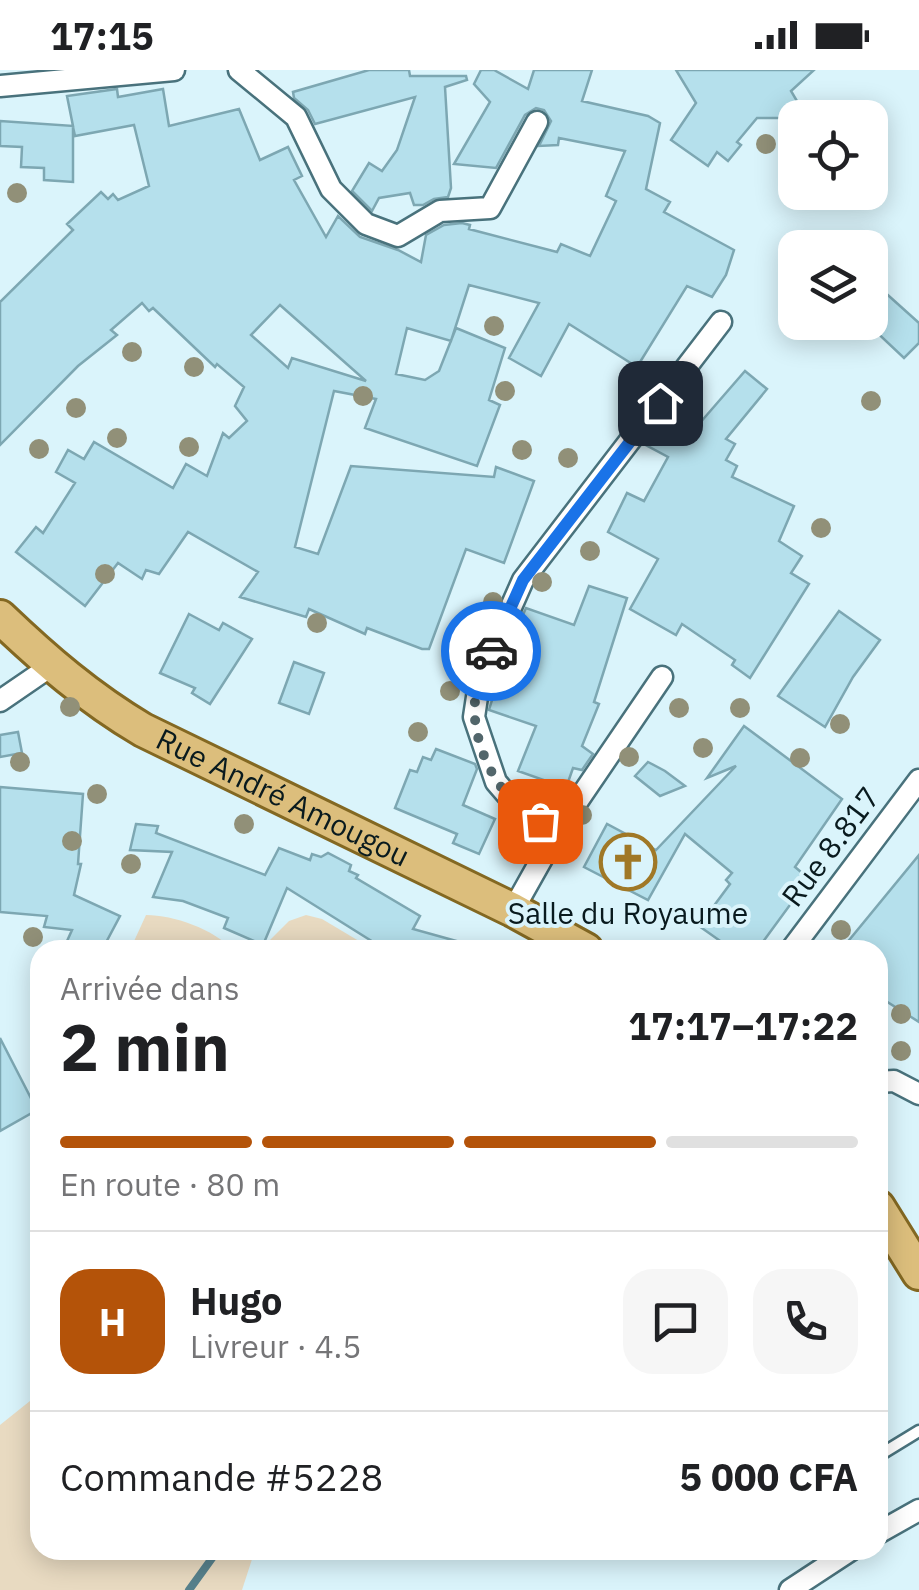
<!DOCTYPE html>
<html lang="fr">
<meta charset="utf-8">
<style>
body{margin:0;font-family:"IBM Plex Sans",sans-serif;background:#f6f6f6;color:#202124;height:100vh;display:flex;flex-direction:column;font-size:38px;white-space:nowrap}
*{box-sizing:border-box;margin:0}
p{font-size:32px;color:#757577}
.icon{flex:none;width:55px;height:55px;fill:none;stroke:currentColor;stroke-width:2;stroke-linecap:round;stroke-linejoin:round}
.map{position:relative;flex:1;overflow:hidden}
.drawer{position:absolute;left:30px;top:870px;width:858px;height:620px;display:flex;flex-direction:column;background:#fff;border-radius:30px;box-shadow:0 5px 25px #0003}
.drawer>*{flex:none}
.fabs{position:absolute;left:778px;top:30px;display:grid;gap:20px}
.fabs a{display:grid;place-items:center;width:110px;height:110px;border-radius:20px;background:#fff;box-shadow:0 5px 25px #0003;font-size:50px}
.pin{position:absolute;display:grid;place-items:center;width:85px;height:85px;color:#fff;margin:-42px;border-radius:20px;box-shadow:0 5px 15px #0006}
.courier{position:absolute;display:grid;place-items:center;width:100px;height:100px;margin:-50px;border:8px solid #1a73e8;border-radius:50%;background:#fff;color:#222;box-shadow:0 2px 12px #0007}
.head em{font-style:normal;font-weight:800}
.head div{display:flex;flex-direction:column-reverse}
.head{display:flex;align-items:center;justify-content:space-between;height:170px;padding:0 30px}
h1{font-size:65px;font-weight:800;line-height:75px}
.bar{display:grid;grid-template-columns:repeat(4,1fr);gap:15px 10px;align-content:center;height:120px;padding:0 30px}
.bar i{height:12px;border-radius:8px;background:#e0e0e0}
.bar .selected{background:#b45309}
.bar p{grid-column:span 4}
.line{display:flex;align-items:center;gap:25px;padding:0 30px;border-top:2px solid #e0e0e0}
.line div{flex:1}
.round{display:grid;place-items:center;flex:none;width:105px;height:105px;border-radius:30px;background:#f6f6f6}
.status{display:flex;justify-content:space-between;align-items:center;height:70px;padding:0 50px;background:#fff;direction:ltr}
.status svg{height:28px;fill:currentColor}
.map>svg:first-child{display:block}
</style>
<div class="status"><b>17:15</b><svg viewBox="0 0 49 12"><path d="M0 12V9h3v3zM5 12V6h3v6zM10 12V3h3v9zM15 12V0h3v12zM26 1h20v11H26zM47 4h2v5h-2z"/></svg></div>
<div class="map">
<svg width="919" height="1520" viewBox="0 0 919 1520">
<rect width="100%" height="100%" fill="#daf4fb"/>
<g fill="#e8dac1">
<path d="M146 845C174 845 213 859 233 880H130Z"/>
<polygon points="306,845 322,849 374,880 260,880 289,851"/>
<polygon points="40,1323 40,1480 255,1480 242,1520 0,1520 0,1355"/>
</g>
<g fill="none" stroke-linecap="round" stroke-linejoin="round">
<polyline stroke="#57818c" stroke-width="8" points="189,1520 218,1480"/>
</g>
<g fill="#b5e0ec" stroke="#7da7b2" stroke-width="2.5" fill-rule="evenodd">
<polygon points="369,0 409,0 410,6 466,6 467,10 445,17 451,118 448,127 434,129 423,135 414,135 410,123 379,128 372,141 352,121 369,93 382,101 397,80 415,27 315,54 308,40 294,28 293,22"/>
<path d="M481 0H494L528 19 534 0H592L582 31 648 46 660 53 646 119 670 132 664 142 734 180 726 205 712 227 687 216 637 297 569 254 541 306 509 288 539 233 469 215 451 271 407 258 396 304 425 310 439 301 456 258 505 278 489 330 500 335 477 396 365 358 376 329 334 321 295 477 318 484 351 396 494 407 496 397 534 411 504 493 466 479 429 579H422L367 558 365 564 309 539 306 547 240 527 258 502 188 462 159 504 146 500 142 509 118 493 85 536 16 482 36 457 43 463 75 413 56 402 68 380 84 389 94 372 173 418 186 394 207 406 223 363 229 368 247 351 235 336 244 317 217 294 215 297 153 238 149 241 142 233 111 260 117 265 78 296 0 375V232L73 160 67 154 101 122 108 129 113 124 118 130 149 116 134 55 75 66 73 57V112L44 110V98L21 97 22 77 0 76V51L73 56 67 26 117 19 118 27 163 19 169 56 239 39 260 90 288 77 302 106 294 110 326 167 338 146 360 167 398 180 421 192 426 165 444 155 462 153 470 155 469 159 557 182 561 174 590 186 616 131 606 126 625 81 559 68 558 75 539 76 551 51 544 40 536 38 525 45 496 98 454 94 490 32 474 14ZM280 235 366 311 292 288 288 298 251 265Z"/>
<polygon points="676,0 814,0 791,21 807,48 757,48 737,72 741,75 728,91 717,82 708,96 671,70 696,33"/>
<polygon points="870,209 919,253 919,273 904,288 870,256"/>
<polygon points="745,301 767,319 726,369 735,374 726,390 737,396 732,407 794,436 779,471 802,486 791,503 809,514 750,608 732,595 735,590 682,554 676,565 630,539 658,489 608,462 627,423 644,431 668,387 644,374 659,355 663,358 673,340 699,354"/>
<polygon points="589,516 627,528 594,632 599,634 582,676 593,684 582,700 573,698 566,718 518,701 536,656 489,640 508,578 526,538 574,555"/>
<polygon points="839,541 880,570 853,607 825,657 778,626"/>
<polygon points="189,544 219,560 223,553 252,569 210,634 192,623 195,618 160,603"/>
<polygon points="294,592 324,603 309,644 279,633"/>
<polygon points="744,656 842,729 795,797 814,813 799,830 795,828 757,880 733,880 699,856 730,814 726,810 732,803 685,764 648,830 584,797 607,754 656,780 736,696 707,708"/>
<polygon points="18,662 22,683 0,687 0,665"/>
<polygon points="436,679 475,694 477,699 463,735 495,749 479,784 453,773 457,764 395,738 410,700 417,702 423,687 431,690"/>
<polygon points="648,692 665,701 685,716 660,726 635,706"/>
<polygon points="0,717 83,724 78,794 81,794 74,825 120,846 102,880 63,880 72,860 44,857 47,846 0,842"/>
<polygon points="136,754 158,756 156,763 265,805 279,778 310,790 312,784 321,787 328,783 351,795 349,801 358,805 356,808 420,846 413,859 467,874 466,880 386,880 287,818 263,875 224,858 228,848 183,831 153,827 172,782 130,780"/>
<polygon points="919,785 919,952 878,926 878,880 841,880"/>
<polygon points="0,968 37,1040 0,1061"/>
</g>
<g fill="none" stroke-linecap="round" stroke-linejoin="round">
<g stroke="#49727c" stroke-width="15">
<polyline id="lane" points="878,1386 919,1361"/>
</g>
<g stroke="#49727c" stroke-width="25">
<g id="street">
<polyline points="239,0 296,47 331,119 366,154 398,166 440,141 490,138 537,52"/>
<polyline points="0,16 174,0"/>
<polyline points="0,631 51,596"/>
<polyline points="558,760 522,742 496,712 474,647 480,607 523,510 721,252"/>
<polyline points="513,840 558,760 662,607"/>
<polyline points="791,880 919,710"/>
<polyline points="878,1012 894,1011 919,1024"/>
<polyline points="878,1463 919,1440"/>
<polyline points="790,1520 851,1480"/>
</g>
</g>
<g stroke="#836822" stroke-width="38">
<g id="primary">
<path id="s1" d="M0 547C45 590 89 628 143 660L513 840 586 880"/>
<polyline points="878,1137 919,1203"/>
</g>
</g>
<use href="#lane" stroke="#fff" stroke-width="10"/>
<use href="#street" stroke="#fff" stroke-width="20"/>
<use href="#primary" stroke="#dcbe7c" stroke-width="32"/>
</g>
<g fill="#919078">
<circle cx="766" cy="74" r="10"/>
<circle cx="17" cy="123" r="10"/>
<circle cx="494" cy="256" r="10"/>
<circle cx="132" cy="282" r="10"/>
<circle cx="194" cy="297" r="10"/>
<circle cx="505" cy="321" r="10"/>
<circle cx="363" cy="326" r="10"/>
<circle cx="871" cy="331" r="10"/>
<circle cx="76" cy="338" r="10"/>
<circle cx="117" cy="368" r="10"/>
<circle cx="189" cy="377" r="10"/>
<circle cx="39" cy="379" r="10"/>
<circle cx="522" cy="380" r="10"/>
<circle cx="568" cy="388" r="10"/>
<circle cx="821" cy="458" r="10"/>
<circle cx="590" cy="481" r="10"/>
<circle cx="105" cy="504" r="10"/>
<circle cx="542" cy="512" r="10"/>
<circle cx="493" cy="532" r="10"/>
<circle cx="317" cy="553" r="10"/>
<circle cx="474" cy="574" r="10"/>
<circle cx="450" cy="621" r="10"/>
<circle cx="70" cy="637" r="10"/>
<circle cx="679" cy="638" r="10"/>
<circle cx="740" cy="638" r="10"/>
<circle cx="840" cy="654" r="10"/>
<circle cx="418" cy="662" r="10"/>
<circle cx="703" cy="678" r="10"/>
<circle cx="629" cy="687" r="10"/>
<circle cx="800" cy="688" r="10"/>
<circle cx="20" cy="692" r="10"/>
<circle cx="97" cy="724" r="10"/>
<circle cx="582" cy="745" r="10"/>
<circle cx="244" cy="754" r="10"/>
<circle cx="72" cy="771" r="10"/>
<circle cx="131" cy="794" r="10"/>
<circle cx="841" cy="860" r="10"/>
<circle cx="33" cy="867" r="10"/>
<circle cx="901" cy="944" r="10"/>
<circle cx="901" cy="981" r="10"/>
</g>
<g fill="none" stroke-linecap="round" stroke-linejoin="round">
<path stroke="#52666b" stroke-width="10" stroke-dasharray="0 18" d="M491 581C482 601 472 626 475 649 479 690 504 733 540 751"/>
<polyline stroke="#1a73e8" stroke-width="12" points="491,581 523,510 660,333"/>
</g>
<defs>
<g id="church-ring" transform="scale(2.875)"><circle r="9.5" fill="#daf4fb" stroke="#a07826" stroke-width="1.5"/><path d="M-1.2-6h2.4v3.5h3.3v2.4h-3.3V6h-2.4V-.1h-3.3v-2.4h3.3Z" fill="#a07826"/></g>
</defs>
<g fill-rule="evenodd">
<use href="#church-ring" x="628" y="792"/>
</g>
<g text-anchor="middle" stroke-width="8" stroke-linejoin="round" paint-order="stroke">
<g font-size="30" fill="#091a1e" stroke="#daf4fb">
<text dy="10" stroke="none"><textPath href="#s1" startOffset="338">Rue André Amougou</textPath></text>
<text transform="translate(831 777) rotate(-53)" y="10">Rue 8.817</text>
</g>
<g font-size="30" fill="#091a1e" stroke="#daf4fb">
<text x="628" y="854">Salle du Royaume</text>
</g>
</g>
</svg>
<div class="fabs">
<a><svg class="icon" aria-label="locate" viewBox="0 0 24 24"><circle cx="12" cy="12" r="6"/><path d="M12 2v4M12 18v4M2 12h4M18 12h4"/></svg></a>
<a><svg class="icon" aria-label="layers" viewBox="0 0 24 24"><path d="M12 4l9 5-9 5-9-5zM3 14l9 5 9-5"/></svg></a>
</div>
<div class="pin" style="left:540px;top:751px;background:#ea580c"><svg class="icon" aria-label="bag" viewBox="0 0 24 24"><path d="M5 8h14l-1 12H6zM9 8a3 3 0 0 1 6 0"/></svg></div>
<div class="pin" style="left:660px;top:333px;background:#1f2937"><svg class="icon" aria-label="home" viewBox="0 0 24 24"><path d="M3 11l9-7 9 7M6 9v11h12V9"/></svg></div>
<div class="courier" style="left:491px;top:581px"><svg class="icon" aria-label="car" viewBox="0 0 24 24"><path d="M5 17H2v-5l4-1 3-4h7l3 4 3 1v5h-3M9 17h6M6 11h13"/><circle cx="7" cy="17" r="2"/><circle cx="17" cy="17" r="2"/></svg></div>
<section class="drawer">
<div class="head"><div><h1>2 min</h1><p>Arrivée dans</p></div><em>17:17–17:22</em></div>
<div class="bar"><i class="selected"></i><i class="selected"></i><i class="selected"></i><i></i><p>En route · 80 m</p></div>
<div class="line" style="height:180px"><b class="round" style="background:#b45309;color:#fff">H</b><div><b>Hugo</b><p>Livreur · 4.5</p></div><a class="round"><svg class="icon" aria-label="chat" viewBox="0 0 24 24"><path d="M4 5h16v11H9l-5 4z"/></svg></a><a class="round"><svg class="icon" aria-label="phone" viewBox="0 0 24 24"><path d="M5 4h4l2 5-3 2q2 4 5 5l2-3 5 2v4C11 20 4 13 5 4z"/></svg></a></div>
<div class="line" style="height:130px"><div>Commande #5228</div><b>5 000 CFA</b></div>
</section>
</div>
